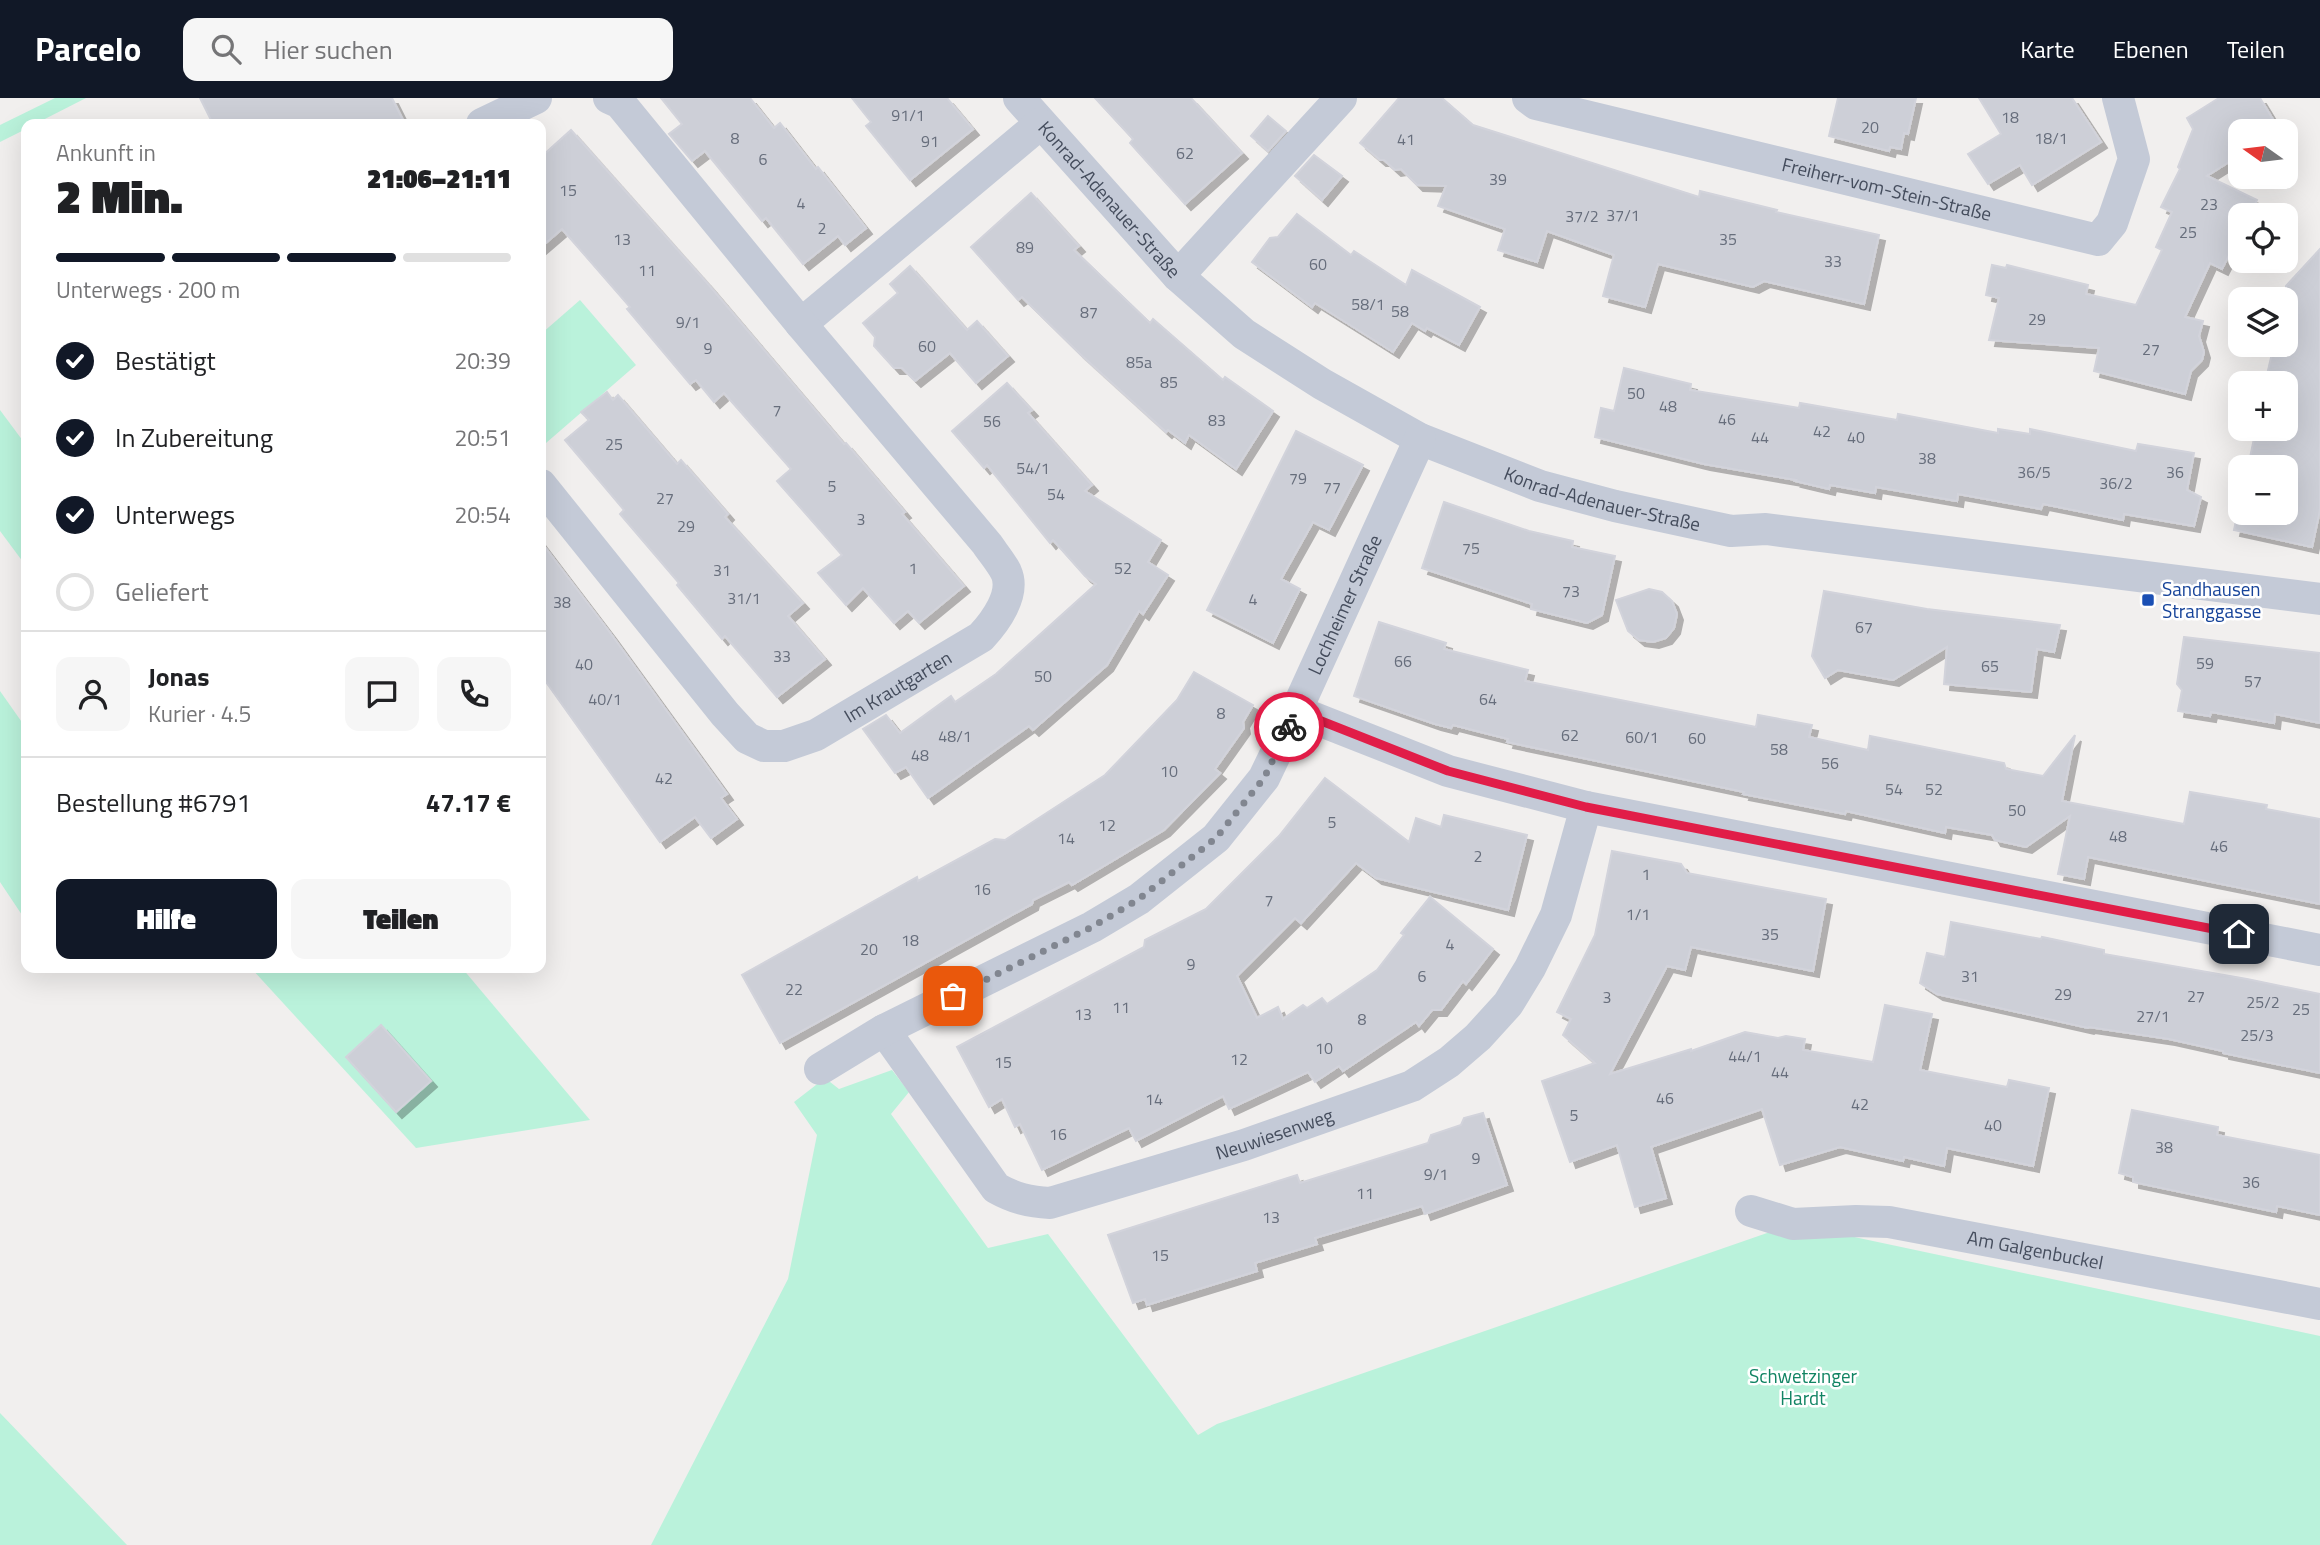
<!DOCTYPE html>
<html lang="de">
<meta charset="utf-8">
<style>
body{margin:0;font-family:"Titillium Web",sans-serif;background:#f6f6f6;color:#202124;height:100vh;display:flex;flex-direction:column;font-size:26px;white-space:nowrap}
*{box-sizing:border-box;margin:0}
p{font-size:23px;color:#757577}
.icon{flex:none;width:38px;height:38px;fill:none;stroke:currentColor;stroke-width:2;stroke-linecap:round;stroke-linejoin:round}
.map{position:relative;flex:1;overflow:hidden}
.sheet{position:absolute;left:21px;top:21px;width:525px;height:854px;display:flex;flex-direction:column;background:#fff;border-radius:14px;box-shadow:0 7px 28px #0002}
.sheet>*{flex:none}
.needle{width:46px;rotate:284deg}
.buttons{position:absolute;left:2228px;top:21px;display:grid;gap:14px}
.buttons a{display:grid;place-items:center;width:70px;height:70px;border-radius:14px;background:#fff;box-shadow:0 7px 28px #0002;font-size:35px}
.pin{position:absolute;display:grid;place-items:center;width:60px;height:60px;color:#fff;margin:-30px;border-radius:14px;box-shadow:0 4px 10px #0006}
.courier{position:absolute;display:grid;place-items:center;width:70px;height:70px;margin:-35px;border:5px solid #e11d48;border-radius:50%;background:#fff;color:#222;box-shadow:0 2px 9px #0007}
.head em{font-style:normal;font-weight:800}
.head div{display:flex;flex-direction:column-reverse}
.head{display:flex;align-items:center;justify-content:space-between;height:119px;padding:0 35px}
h1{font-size:46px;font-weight:800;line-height:52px}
.bar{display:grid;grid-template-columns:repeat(4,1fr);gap:10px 7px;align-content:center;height:84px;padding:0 35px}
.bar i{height:9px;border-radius:5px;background:#e0e0e0}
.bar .selected{background:#111827}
.bar p{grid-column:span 4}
.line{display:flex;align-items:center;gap:18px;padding:0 35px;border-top:2px solid #e0e0e0}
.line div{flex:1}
.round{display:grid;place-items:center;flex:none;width:74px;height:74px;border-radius:14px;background:#f6f6f6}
ol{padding:0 35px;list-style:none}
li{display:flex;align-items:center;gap:21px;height:77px}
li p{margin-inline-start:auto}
li .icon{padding:7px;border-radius:50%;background:#111827;color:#fff;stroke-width:4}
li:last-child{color:#757577}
li i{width:38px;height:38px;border:4px solid #e0e0e0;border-radius:50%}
.button{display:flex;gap:14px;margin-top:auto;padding:14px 35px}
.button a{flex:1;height:80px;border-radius:14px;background:#111827;color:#fff;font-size:28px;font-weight:800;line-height:80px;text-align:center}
.button a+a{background:#f6f6f6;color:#202124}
header{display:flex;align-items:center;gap:42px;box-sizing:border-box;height:98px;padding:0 35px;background:#111827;color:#fff}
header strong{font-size:33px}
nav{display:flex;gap:38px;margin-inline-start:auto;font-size:24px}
.search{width:490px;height:63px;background:#f6f6f6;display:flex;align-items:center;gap:18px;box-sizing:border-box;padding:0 24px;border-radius:14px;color:#757577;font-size:26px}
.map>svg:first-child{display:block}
</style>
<header>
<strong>Parcelo</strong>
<div class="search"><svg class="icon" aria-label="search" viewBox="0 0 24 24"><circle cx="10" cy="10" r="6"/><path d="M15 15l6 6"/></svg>Hier suchen</div>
<nav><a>Karte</a><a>Ebenen</a><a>Teilen</a></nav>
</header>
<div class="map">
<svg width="2320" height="1447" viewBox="0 0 2320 1447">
<defs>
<filter id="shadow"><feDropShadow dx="6" dy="6" stdDeviation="0" flood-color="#0004"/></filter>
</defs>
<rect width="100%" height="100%" fill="#f1efee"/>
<g fill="#baf2db">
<polygon points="55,0 86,0 35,26 26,26 26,31 0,44 0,27"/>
<polygon points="580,202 636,267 546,345 541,340 541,236"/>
<polygon points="0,312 26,347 26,468 0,433"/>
<polygon points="0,593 26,630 26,823 0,784"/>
<polygon points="251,870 462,870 590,1022 416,1050"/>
<polygon points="892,972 909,994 891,1016 988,1150 1048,1136 1198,1337 1217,1326 1793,1126 2320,1238 2320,1447 651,1447 788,1181 817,1037 794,1004 825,980 839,991"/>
<polygon points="0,1315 127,1447 0,1447"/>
</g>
<g fill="#cdcfd7" stroke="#d2d3db" stroke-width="2" filter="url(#shadow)">
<polygon points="200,0 392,0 405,26 213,26"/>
<polygon points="661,0 750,0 774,30 780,25 816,71 818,69 866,130 845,147 838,138 803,166 766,120 762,123 705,53 692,63 669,36 682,26"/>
<polygon points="852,0 947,0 973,31 910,82 866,28 871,24"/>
<polygon points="1095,0 1191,0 1242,55 1185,106 1130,45 1133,41"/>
<polygon points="1399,0 1442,0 1473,27 1699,99 1700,93 1777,112 1776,114 1879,137 1864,206 1764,183 1753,189 1658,166 1645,209 1603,198 1614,157 1547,133 1537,164 1498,152 1505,131 1438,108 1446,88 1417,87 1401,71 1395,72 1384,62 1380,62 1360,45"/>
<polygon points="1838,0 1916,0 1908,36 1904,35 1901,51 1890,49 1889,53 1829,38"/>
<polygon points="1979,0 2072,0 2101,44 2032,87 2020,67 1988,86 1968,56 2001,36"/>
<polygon points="2219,0 2260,0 2280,33 2240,33 2240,57 2207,78 2257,102 2250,117 2240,117 2240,136 2222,171 2210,165 2185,219 2203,223 2199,238 2204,254 2202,262 2191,273 2185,296 2094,273 2099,250 1989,242 1999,200 1986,197 1992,167 2006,170 2007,167 2088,187 2086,196 2136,207 2162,152 2156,149 2172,114 2161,109 2180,71 2178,69 2193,31 2187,20"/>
<polygon points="1268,18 1286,33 1268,53 1251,38"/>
<polygon points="571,32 708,186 844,346 846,345 905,414 902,416 964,488 919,525 908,513 894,525 863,490 846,507 818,475 842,457 777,383 791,371 724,295 714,304 696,282 690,286 627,211 630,209 562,131 541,149 541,59"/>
<polygon points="1314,57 1342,78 1322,102 1295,78"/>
<polygon points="1031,95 1079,148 1074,152 1150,225 1153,221 1223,282 1225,279 1273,313 1236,371 1189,337 1185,345 1168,332 1166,334 1079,255 1022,199 1018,202 971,149"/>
<polygon points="1297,116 1351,157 1354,153 1406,187 1412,172 1480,209 1459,247 1427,230 1425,233 1412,225 1393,254 1315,205 1312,209 1252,164 1270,140 1278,139"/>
<polygon points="2320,151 2320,412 2312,449 2234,432 2240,404 2240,415 2286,415 2286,369 2248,369 2256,331 2286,331 2286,285 2265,285 2274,247 2286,247 2286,188"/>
<polygon points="910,168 967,232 977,223 1008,258 976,285 950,255 915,283 902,270 894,270 874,248 875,239 863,225 898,195 890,186"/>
<polygon points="1624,270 1691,286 1690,292 1799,310 1800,305 1897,322 1898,316 1998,335 1998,331 2030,336 2030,331 2136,353 2138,346 2194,355 2187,392 2201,399 2194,428 2124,416 2123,422 2043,406 2041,411 1958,396 1957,403 1876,389 1875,395 1830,387 1829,391 1795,383 1796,382 1704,366 1595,339 1601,310 1614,313"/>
<polygon points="1007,285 1032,312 1028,315 1092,387 1085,393 1161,442 1148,464 1168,477 1143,516 1139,513 1107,567 1033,632 1029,628 928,700 906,669 895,675 863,631 886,617 900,635 951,598 955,604 996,576 1096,486 1085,478 1053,442 1050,445 987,367 984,370 952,333"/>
<polygon points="607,294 613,302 618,297 677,366 681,362 728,416 725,419 803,505 788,518 825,561 777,599 725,538 722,541 677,487 679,485 620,416 624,412 565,342 589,322 581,314"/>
<polygon points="1296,333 1363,367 1329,432 1313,424 1281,481 1300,491 1273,545 1207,512"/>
<polygon points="1444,404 1529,433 1573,443 1572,449 1615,458 1602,517 1587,525 1531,511 1532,506 1422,470"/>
<polygon points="541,444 611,536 727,696 721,700 737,721 711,740 695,719 660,744 541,577"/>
<polygon points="1649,491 1662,494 1672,503 1677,516 1674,530 1666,540 1653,544 1639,542 1628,533 1616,502"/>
<polygon points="1824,493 1927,511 2060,527 2054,554 2037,551 2031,594 1944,586 1947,549 1893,582 1838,572 1825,580 1812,558"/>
<polygon points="1379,524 1446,545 1444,551 1528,572 1525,583 1756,629 1758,617 1812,627 1809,639 1868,652 1870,638 2004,665 2006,671 2043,678 2075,637 2062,703 2184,726 2190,694 2267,707 2266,711 2320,721 2320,806 2088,759 2084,781 2058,776 2070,718 2026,749 1995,742 1992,737 1946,729 1945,735 1846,713 1845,716 1743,696 1744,694 1507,644 1508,641 1453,627 1451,630 1435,626 1354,598"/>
<polygon points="2184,539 2320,555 2320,625 2275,616 2274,625 2211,614 2210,618 2178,613 2182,592 2177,586"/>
<polygon points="1194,574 1253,607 1243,624 1244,630 1215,671 1220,675 1164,732 1072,787 1069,784 1033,802 1032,806 780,945 742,877 917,779 918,783 995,741 1005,742 1105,677 1177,602"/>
<polygon points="1325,680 1409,744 1416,720 1441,729 1444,717 1527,737 1508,812 1376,780 1356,765 1301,825 1295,820 1237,878 1257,920 1278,909 1283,921 1303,907 1307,910 1322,900 1327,906 1377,872 1404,837 1401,835 1430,799 1493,851 1466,886 1463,883 1441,912 1432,912 1419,928 1416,924 1343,973 1339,968 1315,984 1308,974 1229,1011 1223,998 1136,1043 1129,1030 1042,1072 1020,1026 1015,1029 1002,1001 989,1009 957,949 1144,849 1145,842 1206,811 1279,738"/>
<polygon points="1612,753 1681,766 1687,775 1826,801 1813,873 1691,849 1685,872 1667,868 1610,976 1691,951 1691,953 1745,934 1778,940 1786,938 1805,941 1803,952 1873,964 1885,907 1932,916 1920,972 2007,989 2009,982 2049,990 2033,1068 1947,1050 1944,1068 1904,1059 1903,1063 1840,1049 1780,1067 1762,1011 1651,1049 1666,1100 1635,1109 1617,1047 1570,1064 1542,983 1595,965 1563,937 1571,921 1557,914 1595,837"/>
<polygon points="1951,824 2041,841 2042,839 2104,852 2104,856 2247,881 2320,896 2320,975 2223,955 2223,953 2169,941 2089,929 2088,930 1937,896 1920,885 1927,855 1945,859"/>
<polygon points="381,927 431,983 396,1014 346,959"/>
<polygon points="2132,1012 2218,1029 2217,1037 2320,1057 2320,1117 2277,1108 2276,1114 2133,1084 2133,1079 2119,1075"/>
<polygon points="1483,1015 1507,1087 1425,1116 1422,1108 1315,1140 1317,1146 1255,1165 1257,1173 1147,1207 1145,1201 1133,1205 1108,1137 1297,1077 1300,1085 1428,1045 1431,1037 1461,1027 1464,1020"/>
</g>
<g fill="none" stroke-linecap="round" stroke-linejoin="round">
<g stroke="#c4cad7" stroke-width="32">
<path id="s1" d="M1019 0 1178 178 1244 236 1322 286 1420 341 1540 388 1615 408 1731 433 1766 431 2320 501"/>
<path id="s2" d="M1528 0 1536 6 2098 142 2112 125 2134 61 2118 0"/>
<polyline points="482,26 536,0"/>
<polyline points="1178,178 1341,0"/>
<polyline points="801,226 1040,26"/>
<path id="s3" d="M541 387 725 616 747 640 764 648H784L816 637 981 539C995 524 1016 496 1006 474 1001 464 993 455 987 446L801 226 620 5 609 0"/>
<polyline points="1296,613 1448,673 1586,709 2320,852"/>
<path id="s4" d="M884 932 996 1090C1014 1100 1029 1104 1050 1105L1244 1047 1412 988 1449 964 1478 939 1508 906 1530 870 1556 817 1586 709"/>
<path id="s5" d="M820 971 884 932 1092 829 1139 801 1216 740 1264 680 1296 613 1420 341"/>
<path id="s6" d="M1751 1113 1793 1126 1856 1123 1889 1124 2320 1206"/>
</g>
</g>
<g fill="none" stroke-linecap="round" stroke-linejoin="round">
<polyline stroke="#818690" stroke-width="7" stroke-dasharray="0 12.6" points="953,898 1092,829 1139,801 1216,740 1264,680 1289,629"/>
<polyline stroke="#e11d48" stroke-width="9" points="1289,629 1296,613 1448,673 1586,709 2239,836"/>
</g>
<rect fill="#1a4fb4" stroke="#fff" stroke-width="2.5" x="2141" y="495" width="14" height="14" rx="3.5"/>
<g text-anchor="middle" stroke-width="5" stroke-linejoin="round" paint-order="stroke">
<g font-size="16" fill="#676e7c">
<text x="908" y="23">91/1</text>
<text x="2010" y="25">18</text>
<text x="1870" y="35">20</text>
<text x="735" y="46">8</text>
<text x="2051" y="46">18/1</text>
<text x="1406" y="47">41</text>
<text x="930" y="49">91</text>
<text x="1185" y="61">62</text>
<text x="763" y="67">6</text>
<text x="1498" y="87">39</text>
<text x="568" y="98">15</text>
<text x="801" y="111">4</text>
<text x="2209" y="112">23</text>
<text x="1623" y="123">37/1</text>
<text x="1582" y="124">37/2</text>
<text x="822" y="136">2</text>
<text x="2188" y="140">25</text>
<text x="622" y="147">13</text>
<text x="1728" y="147">35</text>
<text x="1025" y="155">89</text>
<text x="1833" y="169">33</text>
<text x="1318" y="172">60</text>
<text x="647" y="178">11</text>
<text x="1368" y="212">58/1</text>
<text x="1400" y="219">58</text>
<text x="1089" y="220">87</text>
<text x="2037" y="227">29</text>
<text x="688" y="230">9/1</text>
<text x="927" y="254">60</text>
<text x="708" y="256">9</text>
<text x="2151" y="257">27</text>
<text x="1139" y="270">85a</text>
<text x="1169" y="290">85</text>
<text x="1636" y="301">50</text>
<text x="1668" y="314">48</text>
<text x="777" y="318">7</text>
<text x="1727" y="327">46</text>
<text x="1217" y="328">83</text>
<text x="992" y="329">56</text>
<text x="1822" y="339">42</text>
<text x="1760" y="345">44</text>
<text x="1856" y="345">40</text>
<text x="614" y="352">25</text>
<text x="1927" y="366">38</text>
<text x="1033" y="376">54/1</text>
<text x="2034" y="380">36/5</text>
<text x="2175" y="380">36</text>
<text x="1298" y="386">79</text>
<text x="2116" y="391">36/2</text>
<text x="832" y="394">5</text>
<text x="1332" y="395">77</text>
<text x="1056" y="402">54</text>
<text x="665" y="406">27</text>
<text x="861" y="427">3</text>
<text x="686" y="434">29</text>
<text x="1471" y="456">75</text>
<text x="913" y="476">1</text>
<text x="1123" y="476">52</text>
<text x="722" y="478">31</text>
<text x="1571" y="499">73</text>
<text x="744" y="506">31/1</text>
<text x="1253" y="507">4</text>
<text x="562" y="510">38</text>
<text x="1864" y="535">67</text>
<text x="782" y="564">33</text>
<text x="1403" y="569">66</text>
<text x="2205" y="571">59</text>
<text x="584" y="572">40</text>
<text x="1990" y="574">65</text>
<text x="1043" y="584">50</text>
<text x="2253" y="589">57</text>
<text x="605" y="607">40/1</text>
<text x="1488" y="607">64</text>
<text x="1221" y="621">8</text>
<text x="1570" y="643">62</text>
<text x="955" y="644">48/1</text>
<text x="1642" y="645">60/1</text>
<text x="1697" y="646">60</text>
<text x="1779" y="657">58</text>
<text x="920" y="663">48</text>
<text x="1830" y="671">56</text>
<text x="1169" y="679">10</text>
<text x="664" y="686">42</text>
<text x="1894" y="697">54</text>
<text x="1934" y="697">52</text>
<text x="2017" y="718">50</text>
<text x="1332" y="730">5</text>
<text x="1107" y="733">12</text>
<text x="2118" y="744">48</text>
<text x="1066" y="746">14</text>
<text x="2219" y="754">46</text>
<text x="1478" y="764">2</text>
<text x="1646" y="782">1</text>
<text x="982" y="797">16</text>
<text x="1269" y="808">7</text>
<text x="1638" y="822">1/1</text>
<text x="1770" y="842">35</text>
<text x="910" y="848">18</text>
<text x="1450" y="852">4</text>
<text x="869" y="857">20</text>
<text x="1191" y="872">9</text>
<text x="1422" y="884">6</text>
<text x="1970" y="884">31</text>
<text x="794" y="897">22</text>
<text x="2063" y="902">29</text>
<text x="2196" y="904">27</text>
<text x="1607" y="905">3</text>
<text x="2263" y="910">25/2</text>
<text x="1121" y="915">11</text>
<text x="2301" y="917">25</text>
<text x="1083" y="922">13</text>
<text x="2153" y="924">27/1</text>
<text x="1362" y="927">8</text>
<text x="2257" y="943">25/3</text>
<text x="1324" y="956">10</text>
<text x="1745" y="964">44/1</text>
<text x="1239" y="967">12</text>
<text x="1003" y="970">15</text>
<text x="1780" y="980">44</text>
<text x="1665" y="1006">46</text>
<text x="1154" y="1007">14</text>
<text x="1860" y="1012">42</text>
<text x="1574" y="1023">5</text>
<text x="1993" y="1033">40</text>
<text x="1058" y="1042">16</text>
<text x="2164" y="1055">38</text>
<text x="1476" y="1066">9</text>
<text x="1436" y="1082">9/1</text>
<text x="2251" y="1090">36</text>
<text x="1365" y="1101">11</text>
<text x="1271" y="1125">13</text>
<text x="1160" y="1163">15</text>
</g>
<g font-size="19" fill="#454d5d" stroke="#fff">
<text dy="7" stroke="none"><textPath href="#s2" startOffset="371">Freiherr-vom-Stein-Straße</textPath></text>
<text dy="7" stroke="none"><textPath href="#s1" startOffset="136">Konrad-Adenauer-Straße</textPath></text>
<text dy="7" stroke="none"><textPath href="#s1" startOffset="724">Konrad-Adenauer-Straße</textPath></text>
<text dy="7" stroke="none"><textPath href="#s5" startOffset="728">Lochheimer Straße</textPath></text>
<text dy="7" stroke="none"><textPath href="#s3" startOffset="494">Im Krautgarten</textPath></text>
<text dy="7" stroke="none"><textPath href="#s4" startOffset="485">Neuwiesenweg</textPath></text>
<text dy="7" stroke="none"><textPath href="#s6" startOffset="289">Am Galgenbuckel</textPath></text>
</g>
<g font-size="19" fill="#164399" stroke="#fff" text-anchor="start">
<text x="2162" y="498">Sandhausen<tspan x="2162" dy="22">Stranggasse</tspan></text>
</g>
<g font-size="19" fill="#118463" stroke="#fff">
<text x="1803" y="1285">Schwetzinger<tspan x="1803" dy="22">Hardt</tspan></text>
</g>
</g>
</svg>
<div class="buttons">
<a><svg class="needle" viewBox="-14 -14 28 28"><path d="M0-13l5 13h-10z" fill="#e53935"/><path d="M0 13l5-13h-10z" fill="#757577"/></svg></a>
<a><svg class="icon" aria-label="locate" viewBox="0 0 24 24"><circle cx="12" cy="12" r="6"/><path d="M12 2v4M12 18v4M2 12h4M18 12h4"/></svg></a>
<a><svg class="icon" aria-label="layers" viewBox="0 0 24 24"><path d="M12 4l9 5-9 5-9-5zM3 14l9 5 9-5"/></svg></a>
<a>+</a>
<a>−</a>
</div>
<div class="pin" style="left:953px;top:898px;background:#ea580c"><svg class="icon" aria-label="bag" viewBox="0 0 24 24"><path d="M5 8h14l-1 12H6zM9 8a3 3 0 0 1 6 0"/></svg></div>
<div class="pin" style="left:2239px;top:836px;background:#1f2937"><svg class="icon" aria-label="home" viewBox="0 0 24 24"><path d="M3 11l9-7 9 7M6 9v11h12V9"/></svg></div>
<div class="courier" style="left:1289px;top:629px"><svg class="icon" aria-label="bike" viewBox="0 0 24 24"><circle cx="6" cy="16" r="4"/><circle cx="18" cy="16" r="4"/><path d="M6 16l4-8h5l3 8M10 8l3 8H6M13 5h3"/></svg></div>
<section class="sheet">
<div class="head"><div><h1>2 Min.</h1><p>Ankunft in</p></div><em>21:06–21:11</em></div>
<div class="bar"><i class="selected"></i><i class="selected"></i><i class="selected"></i><i></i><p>Unterwegs · 200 m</p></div>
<ol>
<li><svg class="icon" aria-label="check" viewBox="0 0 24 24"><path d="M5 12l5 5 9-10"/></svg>Bestätigt<p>20:39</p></li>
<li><svg class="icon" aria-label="check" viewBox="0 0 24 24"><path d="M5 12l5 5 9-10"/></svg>In Zubereitung<p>20:51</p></li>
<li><svg class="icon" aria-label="check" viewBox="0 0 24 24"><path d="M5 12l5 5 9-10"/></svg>Unterwegs<p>20:54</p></li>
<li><i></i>Geliefert</li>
</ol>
<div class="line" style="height:126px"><a class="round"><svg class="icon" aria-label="person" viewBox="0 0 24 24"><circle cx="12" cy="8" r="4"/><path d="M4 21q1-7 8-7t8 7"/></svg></a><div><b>Jonas</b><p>Kurier · 4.5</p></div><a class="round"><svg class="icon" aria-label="chat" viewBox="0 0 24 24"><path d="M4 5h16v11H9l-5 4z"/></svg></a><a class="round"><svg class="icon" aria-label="phone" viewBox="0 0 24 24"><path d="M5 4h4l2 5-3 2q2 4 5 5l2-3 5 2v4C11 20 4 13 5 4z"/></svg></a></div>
<div class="line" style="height:91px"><div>Bestellung #6791</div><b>47.17 €</b></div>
<div class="button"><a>Hilfe</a><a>Teilen</a></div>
</section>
</div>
